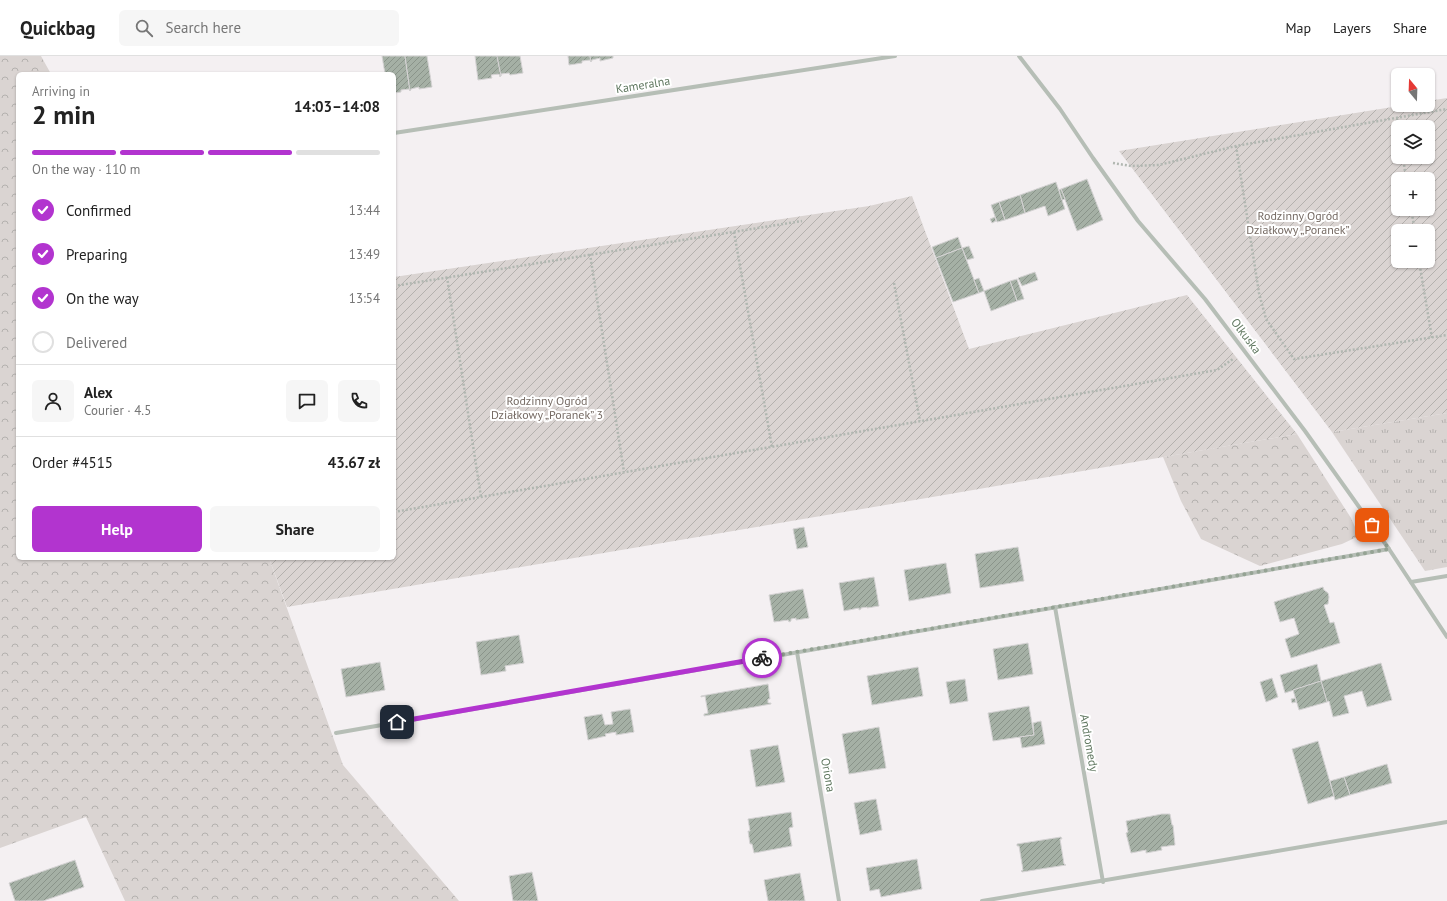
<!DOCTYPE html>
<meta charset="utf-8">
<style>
body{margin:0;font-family:"PT Sans",sans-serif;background:#f6f6f6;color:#222;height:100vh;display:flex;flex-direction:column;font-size:15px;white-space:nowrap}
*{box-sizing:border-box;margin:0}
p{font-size:13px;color:#767676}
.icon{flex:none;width:22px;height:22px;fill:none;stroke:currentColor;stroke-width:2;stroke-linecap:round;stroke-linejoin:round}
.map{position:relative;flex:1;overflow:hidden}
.details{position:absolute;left:16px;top:16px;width:380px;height:488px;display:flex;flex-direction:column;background:#fff;border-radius:6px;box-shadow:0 1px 3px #0004}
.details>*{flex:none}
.needle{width:26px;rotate:341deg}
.controls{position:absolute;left:1391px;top:12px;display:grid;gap:8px}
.controls a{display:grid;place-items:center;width:44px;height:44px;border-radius:6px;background:#fff;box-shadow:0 1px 3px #0004;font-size:20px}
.pin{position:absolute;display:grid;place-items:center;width:34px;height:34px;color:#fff;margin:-17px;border-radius:8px;box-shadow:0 2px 6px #0006}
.courier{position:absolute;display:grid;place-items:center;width:40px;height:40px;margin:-20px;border:3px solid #b234cf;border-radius:50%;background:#fff;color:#222;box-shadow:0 1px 5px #0007}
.headline em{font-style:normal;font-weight:600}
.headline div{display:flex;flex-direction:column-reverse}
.headline{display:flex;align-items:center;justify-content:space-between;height:68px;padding:0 16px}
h1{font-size:26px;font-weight:600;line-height:30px}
.bar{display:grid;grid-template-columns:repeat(4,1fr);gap:6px 4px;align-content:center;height:48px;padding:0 16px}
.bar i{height:5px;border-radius:3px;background:#e0e0e0}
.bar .selected{background:#b234cf}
.bar p{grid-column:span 4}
.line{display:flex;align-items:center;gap:10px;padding:0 16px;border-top:1px solid #e0e0e0}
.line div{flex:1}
.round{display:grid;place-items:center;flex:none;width:42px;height:42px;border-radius:6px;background:#f6f6f6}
ol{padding:0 16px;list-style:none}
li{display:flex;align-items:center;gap:12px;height:44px}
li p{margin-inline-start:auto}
li .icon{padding:4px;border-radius:50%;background:#b234cf;color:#fff;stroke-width:4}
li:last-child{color:#767676}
li i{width:22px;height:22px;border:2px solid #e0e0e0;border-radius:50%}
.action{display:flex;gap:8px;margin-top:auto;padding:8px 16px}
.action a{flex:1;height:46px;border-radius:6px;background:#b234cf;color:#fff;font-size:16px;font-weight:600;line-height:46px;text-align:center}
.action a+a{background:#f6f6f6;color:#222}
header{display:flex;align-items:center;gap:24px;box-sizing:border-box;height:56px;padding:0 20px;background:#fff;border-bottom:1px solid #e0e0e0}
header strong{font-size:19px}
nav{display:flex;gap:22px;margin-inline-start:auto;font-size:14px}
.search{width:280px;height:36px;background:#f6f6f6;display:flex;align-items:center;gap:10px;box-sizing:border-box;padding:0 14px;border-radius:6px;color:#767676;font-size:15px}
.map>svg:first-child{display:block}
</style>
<header>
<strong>Quickbag</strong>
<div class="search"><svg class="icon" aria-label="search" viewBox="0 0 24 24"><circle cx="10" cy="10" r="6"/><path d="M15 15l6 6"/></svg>Search here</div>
<nav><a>Map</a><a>Layers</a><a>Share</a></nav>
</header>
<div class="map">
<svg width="1447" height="845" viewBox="0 0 1447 845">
<defs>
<pattern id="grass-tufts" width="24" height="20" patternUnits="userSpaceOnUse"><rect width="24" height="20" fill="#dad4d2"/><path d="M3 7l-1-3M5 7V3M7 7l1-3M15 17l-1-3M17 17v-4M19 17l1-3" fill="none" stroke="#b4b1ae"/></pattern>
<pattern id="forest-crowns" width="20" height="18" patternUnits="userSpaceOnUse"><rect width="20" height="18" fill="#dad4d2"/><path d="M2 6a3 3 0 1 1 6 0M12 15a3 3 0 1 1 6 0" fill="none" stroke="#b4b1ae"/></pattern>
<pattern id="garden-furrows" width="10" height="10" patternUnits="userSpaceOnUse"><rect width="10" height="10" fill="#dad4d2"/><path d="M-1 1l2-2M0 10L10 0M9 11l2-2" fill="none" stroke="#b4b1ae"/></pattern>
<pattern id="building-hatch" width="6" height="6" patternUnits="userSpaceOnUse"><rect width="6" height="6" fill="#a5b0a5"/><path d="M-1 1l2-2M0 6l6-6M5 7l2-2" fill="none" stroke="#8a948a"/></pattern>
</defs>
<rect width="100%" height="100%" fill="#f4f0f2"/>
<polygon fill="url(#grass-tufts)" points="1447,357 1447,511 1425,515 1332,376"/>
<g fill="url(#forest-crowns)">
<polygon points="0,0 41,0 51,18 18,18 18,502 269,502 343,709 459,845 125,845 86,761 0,792"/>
<polygon points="1297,378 1351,462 1359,480 1342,488 1260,510 1201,483 1181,445 1163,401"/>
</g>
<g fill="url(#garden-furrows)" fill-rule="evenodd">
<path d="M1447 42V357L1332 376 1119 95 1405 49H1428V45ZM1398 71H1428V101H1398ZM1398 123H1428V153H1398ZM1398 175H1428V205H1398Z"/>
<polygon points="912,140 969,293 1187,239 1297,378 950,438 287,551 269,502 394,502 394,221 869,150"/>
</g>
<g fill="url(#building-hatch)" stroke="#d5d3d4">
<polygon points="382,0 405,0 410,35 409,33 401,34 401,36 394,37 394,18 385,18"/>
<polygon points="405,0 427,0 432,31 419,33 419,31 411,33 410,35"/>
<polygon points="475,0 497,0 501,20 500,21 499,18 491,19 492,22 478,24"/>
<polygon points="497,0 520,0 523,17 510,19 509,17 501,18 501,20"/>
<polygon points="568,0 590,0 591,6 590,4 582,5 582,7 569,9"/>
<polygon points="590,0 613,0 613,2 600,5 600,2 592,4 591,6"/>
<polygon points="1087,123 1103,164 1077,175 1061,133"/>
<polygon points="1056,126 1065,153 1048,160 1045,150 1025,157 1020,139"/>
<polygon points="1061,133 1065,143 1062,144 1059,134"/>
<polygon points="1020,139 1025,157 1005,164 999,146"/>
<polygon points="999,146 1005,164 997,166 991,149"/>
<polygon points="995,161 996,165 992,167 990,163"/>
<polygon points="958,181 962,192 936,202 932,191"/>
<polygon points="969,190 974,202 967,204 962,192"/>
<polygon points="962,192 979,237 953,246 936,202"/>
<polygon points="1035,216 1038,224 1022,230 1018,222"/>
<polygon points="979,222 984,235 979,237 974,224"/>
<polygon points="1017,223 1024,243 1017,245 1010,225"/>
<polygon points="1010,225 1017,245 991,255 984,235"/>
<polygon points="804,471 808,491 797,493 793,473"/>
<polygon points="1018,491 1024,525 980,532 975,498"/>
<polygon points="946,507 951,537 909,545 904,514"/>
<polygon points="874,521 879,550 867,552 867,551 861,552 861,553 859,554 859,552 844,555 839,527"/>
<polygon points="1323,531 1324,534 1328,537 1329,541 1328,548 1324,549 1330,567 1334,566 1340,587 1291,602 1285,583 1299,578 1294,562 1280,566 1274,546"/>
<polygon points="803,533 809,562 796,564 796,562 791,563 791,565 789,566 788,564 774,566 769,539"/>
<polygon points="519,579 524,607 505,610 506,615 481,619 476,586"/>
<polygon points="1028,587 1033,618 998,624 993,593"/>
<polygon points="380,606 385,634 346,641 341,613"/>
<polygon points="1381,607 1392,644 1367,651 1362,635 1344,640 1349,657 1333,661 1329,645 1327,646 1321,625"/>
<polygon points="1317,608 1321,625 1285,637 1280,619"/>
<polygon points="918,611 923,640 872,649 867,620"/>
<polygon points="1272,622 1278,641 1266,646 1260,626"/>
<polygon points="965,623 968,645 950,648 946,626"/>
<polygon points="1321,625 1327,646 1299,654 1293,634"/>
<polygon points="768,628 770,643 768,643 768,647 771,647 771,648 704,660 704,658 708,657 705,640 701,641 701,640"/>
<polygon points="1295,642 1296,646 1292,647 1291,643"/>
<polygon points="1029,650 1034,679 993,685 988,657"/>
<polygon points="630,653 634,676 616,679 616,676 605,678 606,680 588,684 584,661 602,658 605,669 613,668 611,656"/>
<polygon points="1041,665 1045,688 1022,692 1020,681 1034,679 1033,667"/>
<polygon points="879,671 886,712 849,718 842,678"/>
<polygon points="1318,685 1334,740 1308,748 1292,693"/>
<polygon points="778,689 785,726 756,731 750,694"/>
<polygon points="1387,708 1392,727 1350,739 1344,721"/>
<polygon points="1344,721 1350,739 1335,744 1330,725"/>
<polygon points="876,743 882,774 860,779 854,747"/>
<polygon points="791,756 793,771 789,772 792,790 754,797 752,788 750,788 748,775 750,775 748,763"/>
<polygon points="1162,758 1170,758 1172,769 1173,769 1175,789 1161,791 1162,794 1146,797 1146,794 1131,797 1126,777 1128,776 1126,765"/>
<polygon points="1061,781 1062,783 1060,783 1064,808 1066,809 1022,816 1021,815 1023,814 1019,790 1017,790 1017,788"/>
<polygon points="917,803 922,833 881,841 879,833 870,835 866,812"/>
<polygon points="75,804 84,831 43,845 15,845 9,827"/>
<polygon points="532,816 538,845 513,845 509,820"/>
<polygon points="800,817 805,845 768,845 764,824"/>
</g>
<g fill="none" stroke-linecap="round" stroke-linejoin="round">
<g stroke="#b1b7b1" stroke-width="2.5" stroke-dasharray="2 2" stroke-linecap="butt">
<polyline points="1397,63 1398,71"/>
<polyline points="1236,90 1259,237 1266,263 1294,303 1447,279"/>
<polyline points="1403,101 1406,123"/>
<polyline points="1113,107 1131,110 1159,109 1236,90 1447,53"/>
<polyline points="1411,153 1415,175"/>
<polyline points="734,176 772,391"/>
<polyline points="590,198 624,416"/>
<polyline points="1419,205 1432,282"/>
<polyline points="447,221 481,441"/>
<polyline points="894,227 920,365"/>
<polyline points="394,230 802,165"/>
<polyline points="394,456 1217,314 1233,303"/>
</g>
<g stroke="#b6beb6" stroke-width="4">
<polyline points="1019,0 1060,53 1093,102 1138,165 1205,243 1305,375 1389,493 1447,581"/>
<polyline points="394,77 895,0"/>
<polyline points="1411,526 1447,520"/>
<polyline points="1055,551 1103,826"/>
<polyline points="797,596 839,845"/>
<polyline points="336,677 1389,493"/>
<path d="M982 845C1137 820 1292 792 1447 766"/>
</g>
</g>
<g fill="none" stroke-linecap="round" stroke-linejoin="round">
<polyline stroke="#95a394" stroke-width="4" stroke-dasharray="0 7.2" points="762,602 1389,493 1372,469"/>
<polyline stroke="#b234cf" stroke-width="5" points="397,666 762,602"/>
</g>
<g text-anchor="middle" stroke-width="4" stroke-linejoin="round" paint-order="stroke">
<g font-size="12" fill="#627962" stroke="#fff">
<text transform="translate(643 29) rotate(-9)" y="4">Kameralna</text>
<text transform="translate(1246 280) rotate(53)" y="4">Olkuska</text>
<text transform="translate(1089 687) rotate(80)" y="4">Andromedy</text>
<text transform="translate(828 719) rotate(80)" y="4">Oriona</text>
</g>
<g font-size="12" fill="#766b64" stroke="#fff">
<text x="1298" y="164">Rodzinny Ogród<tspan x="1298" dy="14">Działkowy „Poranek”</tspan></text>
<text x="547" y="349">Rodzinny Ogród<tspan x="547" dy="14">Działkowy „Poranek” 3</tspan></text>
</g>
</g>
</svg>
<div class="controls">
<a><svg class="needle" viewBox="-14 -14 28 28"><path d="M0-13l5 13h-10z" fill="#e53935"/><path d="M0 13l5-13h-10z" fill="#767676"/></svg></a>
<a><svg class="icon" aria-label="layers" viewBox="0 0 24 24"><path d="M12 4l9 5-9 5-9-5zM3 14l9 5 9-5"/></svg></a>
<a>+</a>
<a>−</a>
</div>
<div class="pin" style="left:1372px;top:469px;background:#ea580c"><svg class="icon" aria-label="bag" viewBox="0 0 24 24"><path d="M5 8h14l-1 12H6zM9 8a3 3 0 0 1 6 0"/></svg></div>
<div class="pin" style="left:397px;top:666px;background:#1f2937"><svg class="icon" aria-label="home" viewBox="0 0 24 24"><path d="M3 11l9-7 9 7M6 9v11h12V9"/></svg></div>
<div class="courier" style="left:762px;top:602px"><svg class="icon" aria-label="bike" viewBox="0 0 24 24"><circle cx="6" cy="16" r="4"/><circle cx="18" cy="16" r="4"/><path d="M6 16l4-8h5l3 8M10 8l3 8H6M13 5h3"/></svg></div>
<section class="details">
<div class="headline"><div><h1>2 min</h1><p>Arriving in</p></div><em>14:03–14:08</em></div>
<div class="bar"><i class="selected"></i><i class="selected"></i><i class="selected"></i><i></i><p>On the way · 110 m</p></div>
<ol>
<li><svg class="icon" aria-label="check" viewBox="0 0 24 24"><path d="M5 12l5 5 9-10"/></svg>Confirmed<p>13:44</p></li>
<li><svg class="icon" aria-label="check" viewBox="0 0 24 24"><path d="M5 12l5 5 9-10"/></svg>Preparing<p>13:49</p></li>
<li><svg class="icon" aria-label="check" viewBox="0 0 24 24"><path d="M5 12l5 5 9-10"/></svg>On the way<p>13:54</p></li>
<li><i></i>Delivered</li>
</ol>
<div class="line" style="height:72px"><a class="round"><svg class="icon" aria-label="person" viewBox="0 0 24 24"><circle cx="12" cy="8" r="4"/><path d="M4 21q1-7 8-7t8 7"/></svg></a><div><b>Alex</b><p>Courier · 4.5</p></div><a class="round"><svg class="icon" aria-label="chat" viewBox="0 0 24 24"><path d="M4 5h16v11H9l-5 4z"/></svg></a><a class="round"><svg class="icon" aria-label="phone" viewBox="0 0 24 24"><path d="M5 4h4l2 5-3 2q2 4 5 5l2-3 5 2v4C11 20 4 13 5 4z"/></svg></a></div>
<div class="line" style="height:52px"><div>Order #4515</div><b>43.67 zł</b></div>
<div class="action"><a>Help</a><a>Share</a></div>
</section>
</div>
